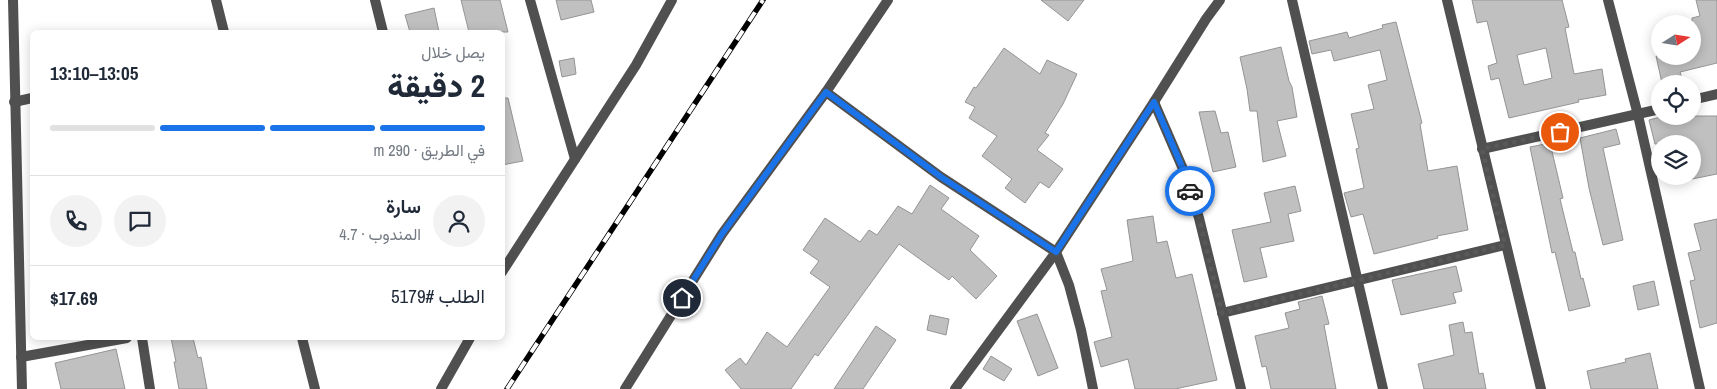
<!DOCTYPE html>
<html lang="ar">
<meta charset="utf-8">
<style>
body{margin:0;font-family:"Archivo Narrow",Vazirmatn,sans-serif;background:#f2f2f3;color:#1f2937;direction:rtl;height:100vh;display:flex;flex-direction:column;font-size:19px;white-space:nowrap}
*{box-sizing:border-box;margin:0}
p{font-size:16px;color:#747a83}
.icon{flex:none;width:28px;height:28px;fill:none;stroke:currentColor;stroke-width:2;stroke-linecap:round;stroke-linejoin:round}
.map{position:relative;flex:1;overflow:hidden;direction:ltr}
.details{position:absolute;left:30px;top:30px;width:475px;height:310px;display:flex;flex-direction:column;background:#fff;border-radius:8px;box-shadow:0 2px 12px #0003;direction:rtl}
.details>*{flex:none}
.needle{width:32px;rotate:78deg}
.controls{position:absolute;left:1651px;top:15px;display:grid;gap:10px}
.controls a{display:grid;place-items:center;width:50px;height:50px;border-radius:50%;background:#fff;box-shadow:0 2px 12px #0003;font-size:25px}
.pin{position:absolute;display:grid;place-items:center;width:42px;height:42px;color:#fff;margin:-21px;border:2px solid #fff;border-radius:50%;box-shadow:0 1px 5px #0007}
.courier{position:absolute;display:grid;place-items:center;width:50px;height:50px;margin:-25px;border:4px solid #1a73e8;border-radius:50%;background:#fff;color:#222;box-shadow:0 1px 6px #0007}
.headline em{font-style:normal;font-weight:800}
.headline div{display:flex;flex-direction:column-reverse}
.headline{display:flex;align-items:center;justify-content:space-between;height:85px;padding:0 20px}
h1{font-size:32px;font-weight:800;line-height:38px}
.bar{display:grid;grid-template-columns:repeat(4,1fr);gap:8px 5px;align-content:center;height:60px;padding:0 20px}
.bar i{height:6px;border-radius:4px;background:#e0e1e3}
.bar .active{background:#1a73e8}
.bar p{grid-column:span 4}
.line{display:flex;align-items:center;gap:12px;padding:0 20px;border-top:1px solid #e0e1e3}
.line div{flex:1}
.round{display:grid;place-items:center;flex:none;width:52px;height:52px;border-radius:26px;background:#f2f2f3}
.map>svg:first-child{display:block}
</style>
<div class="map">
<svg width="1717" height="389" viewBox="0 0 1717 389">
<rect width="100%" height="100%" fill="#fff"/>
<g fill="#c0c0c0" stroke="#949494" fill-rule="evenodd">
<polygon points="461,0 500,0 508,32 469,32"/>
<polygon points="556,0 591,0 594,12 561,20"/>
<polygon points="1041,0 1084,0 1068,21"/>
<path d="M1472 0H1562L1569 27 1565 28 1574 74 1602 69 1606 95 1578 100 1579 102 1509 118 1499 78 1491 80 1488 66 1497 63 1487 21 1477 23ZM1546 48 1552 78 1524 85 1517 55Z"/>
<polygon points="1696,0 1717,0 1717,63 1680,72 1682,78 1662,83 1656,56 1692,56 1692,18 1700,16"/>
<polygon points="434,8 439,32 410,32 405,15"/>
<polygon points="1396,22 1422,123 1420,124 1428,171 1457,166 1468,230 1437,236 1438,238 1374,254 1363,214 1351,217 1344,193 1364,188 1356,149 1359,148 1351,114 1374,109 1368,85 1387,80 1380,50 1334,61 1331,50 1312,54 1309,41 1347,32 1349,38 1383,28 1382,25"/>
<polygon points="1281,47 1289,81 1292,87 1297,117 1277,121 1286,156 1263,162 1257,111 1250,111 1247,89 1240,57"/>
<polygon points="1004,48 1040,74 1047,60 1077,74 1063,104 1045,133 1049,135 1037,150 1063,169 1049,188 1040,182 1025,203 1005,188 1012,179 982,156 997,136 969,118 975,107 965,102 974,87 976,88"/>
<polygon points="574,58 576,74 562,77 559,61"/>
<polygon points="502,98 508,98 523,161 502,165"/>
<polygon points="1215,111 1221,133 1228,132 1236,167 1213,172 1199,112"/>
<polygon points="1664,116 1717,116 1717,174 1692,179 1692,141 1678,144 1655,144 1649,120"/>
<polygon points="1616,129 1620,144 1603,148 1623,240 1603,245 1589,188 1580,138"/>
<polygon points="1550,143 1563,198 1560,199 1573,252 1575,252 1581,279 1583,278 1590,306 1569,311 1555,252 1552,253 1530,147"/>
<polygon points="930,185 949,198 941,209 979,236 970,250 997,276 976,299 952,276 949,280 899,244 818,356 815,354 791,389 741,389 725,370 740,358 746,365 767,332 787,347 830,287 810,273 819,261 803,250 825,218 860,242 869,230 877,235 898,206 912,214"/>
<polygon points="1295,186 1301,211 1288,214 1294,241 1260,248 1267,277 1244,282 1232,230 1271,222 1264,193"/>
<polygon points="1153,216 1157,243 1167,241 1176,278 1192,274 1217,380 1175,389 1135,389 1128,359 1101,367 1094,342 1112,337 1101,291 1107,290 1101,269 1133,261 1127,220"/>
<polygon points="1717,219 1717,323 1700,328 1690,281 1695,280 1688,253 1701,250 1694,224"/>
<polygon points="1456,266 1462,291 1453,293 1456,303 1401,315 1392,280"/>
<polygon points="1654,281 1659,305 1638,310 1633,286"/>
<polygon points="1322,296 1329,324 1324,325 1336,389 1271,389 1266,366 1262,367 1255,336 1289,328 1285,313 1300,309 1298,302"/>
<polygon points="1037,314 1058,368 1038,376 1017,321"/>
<polygon points="930,315 949,319 946,335 927,330"/>
<polygon points="1463,322 1465,333 1472,332 1479,374 1483,373 1486,389 1424,389 1418,364 1454,355 1449,325"/>
<polygon points="876,326 896,340 863,389 834,389"/>
<polygon points="171,338 193,338 198,358 201,357 207,389 179,389 174,362 176,362"/>
<polygon points="116,349 125,389 61,389 55,363"/>
<polygon points="1650,353 1658,389 1591,389 1587,371 1626,362 1625,359"/>
<polygon points="991,356 1012,369 1004,381 983,369"/>
</g>
<g fill="none" stroke-linecap="round" stroke-linejoin="round">
<g stroke="#505050" stroke-width="10">
<polyline points="13,0 22,389"/>
<polyline points="216,0 224,32"/>
<polyline points="375,0 383,32"/>
<polyline points="530,0 575,159"/>
<polyline points="1292,0 1383,389"/>
<polyline points="1447,0 1541,389"/>
<polyline points="1608,0 1638,115 1700,389"/>
<polyline points="826,92 941,177 1056,252 1069,285 1081,330 1093,389"/>
<polyline points="1692,100 1717,94"/>
<polyline points="14,102 32,98"/>
<polyline points="1154,102 1183,169 1199,218 1241,389"/>
<polyline points="1482,149 1660,109"/>
<polyline points="502,272 636,65 672,0"/>
<polyline points="1222,313 1505,245"/>
<polyline points="142,338 150,389"/>
<polyline points="302,338 315,389"/>
<polyline points="21,357 127,338"/>
<polyline points="441,389 470,338"/>
<polyline points="625,389 722,234 826,92 888,0"/>
<polyline points="955,389 1056,252 1154,102 1206,19 1220,0"/>
</g>
<g stroke="#000" stroke-width="5.5">
<polyline id="rail" points="507,389 763,0"/>
</g>
<use href="#rail" stroke="#fff" stroke-width="4" stroke-dasharray="11" stroke-linecap="butt"/>
</g>
<g fill="none" stroke-linecap="round" stroke-linejoin="round">
<polyline stroke="#595959" stroke-width="5" stroke-dasharray="0 9" points="1190,191 1199,218 1222,313 1505,245 1482,149 1560,132"/>
<polyline stroke="#1a73e8" stroke-width="6" points="682,298 722,234 826,92 941,177 1056,252 1154,102 1183,169 1190,191"/>
</g>
</svg>
<div class="controls">
<a><svg class="needle" viewBox="-14 -14 28 28"><path d="M0-13l5 13h-10z" fill="#e53935"/><path d="M0 13l5-13h-10z" fill="#747a83"/></svg></a>
<a><svg class="icon" aria-label="locate" viewBox="0 0 24 24"><circle cx="12" cy="12" r="6"/><path d="M12 2v4M12 18v4M2 12h4M18 12h4"/></svg></a>
<a><svg class="icon" aria-label="layers" viewBox="0 0 24 24"><path d="M12 4l9 5-9 5-9-5zM3 14l9 5 9-5"/></svg></a>
</div>
<div class="pin" style="left:1560px;top:132px;background:#ea580c"><svg class="icon" aria-label="bag" viewBox="0 0 24 24"><path d="M5 8h14l-1 12H6zM9 8a3 3 0 0 1 6 0"/></svg></div>
<div class="pin" style="left:682px;top:298px;background:#1f2937"><svg class="icon" aria-label="home" viewBox="0 0 24 24"><path d="M3 11l9-7 9 7M6 9v11h12V9"/></svg></div>
<div class="courier" style="left:1190px;top:191px"><svg class="icon" aria-label="car" viewBox="0 0 24 24"><path d="M5 17H2v-5l4-1 3-4h7l3 4 3 1v5h-3M9 17h6M6 11h13"/><circle cx="7" cy="17" r="2"/><circle cx="17" cy="17" r="2"/></svg></div>
<section class="details">
<div class="headline"><div><h1>2 دقيقة</h1><p>يصل خلال</p></div><em>13:05–13:10</em></div>
<div class="bar"><i class="active"></i><i class="active"></i><i class="active"></i><i></i><p>في الطريق · 290 m</p></div>
<div class="line" style="height:90px"><a class="round"><svg class="icon" aria-label="person" viewBox="0 0 24 24"><circle cx="12" cy="8" r="4"/><path d="M4 21q1-7 8-7t8 7"/></svg></a><div><b>سارة</b><p>المندوب · 4.7</p></div><a class="round"><svg class="icon" aria-label="chat" viewBox="0 0 24 24"><path d="M4 5h16v11H9l-5 4z"/></svg></a><a class="round"><svg class="icon" aria-label="phone" viewBox="0 0 24 24"><path d="M5 4h4l2 5-3 2q2 4 5 5l2-3 5 2v4C11 20 4 13 5 4z"/></svg></a></div>
<div class="line" style="height:65px"><div>الطلب #5179</div><b>$17.69</b></div>
</section>
</div>
